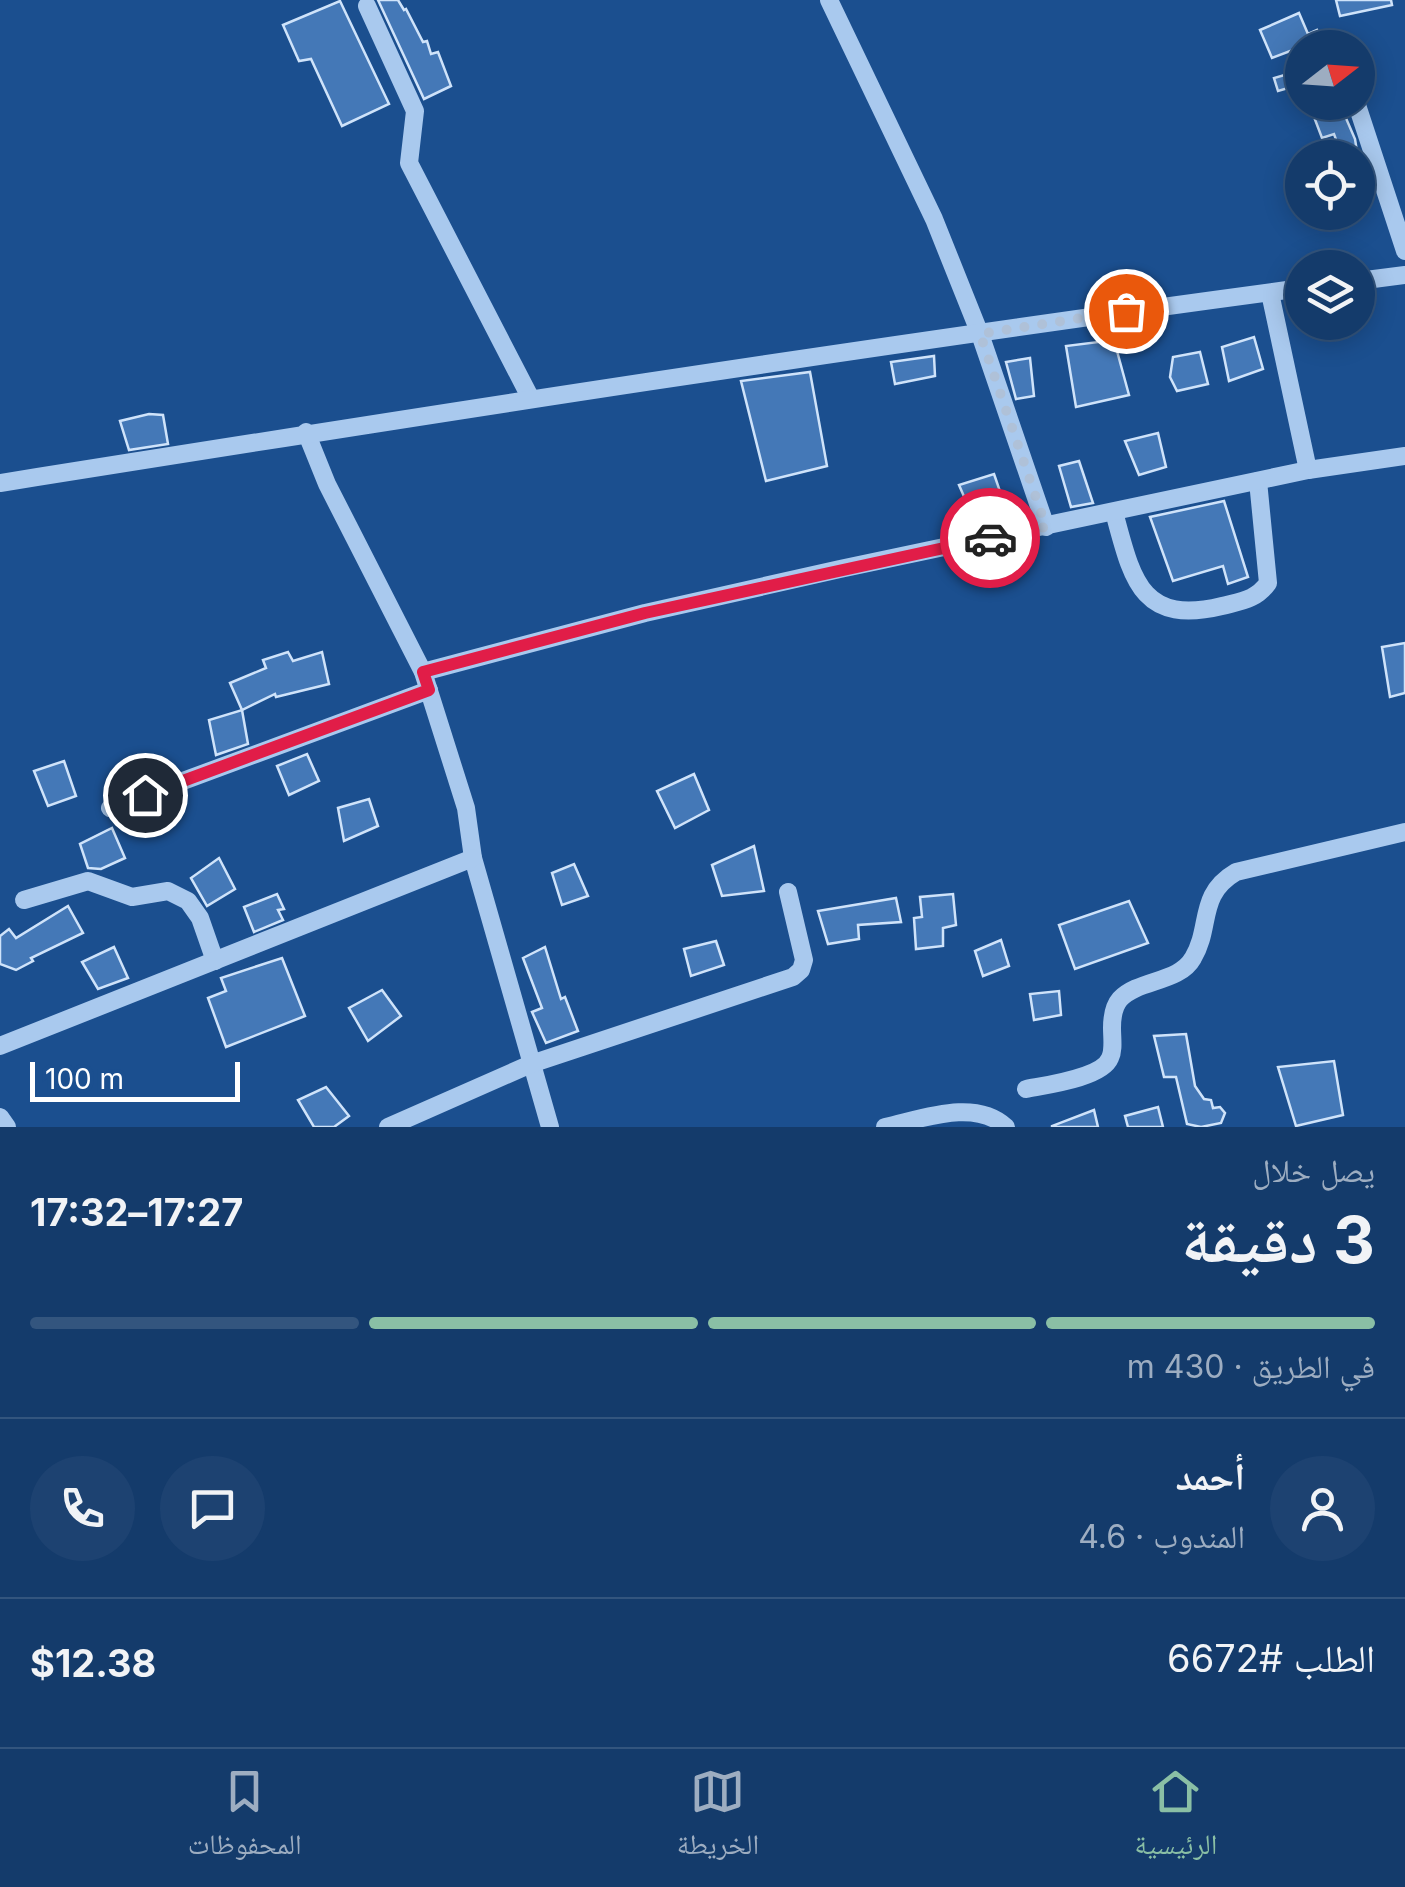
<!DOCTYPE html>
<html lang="ar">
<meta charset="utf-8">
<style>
body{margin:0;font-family:Inter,"Noto Naskh Arabic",sans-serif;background:#1d4271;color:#f1f3f6;direction:rtl;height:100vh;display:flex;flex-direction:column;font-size:38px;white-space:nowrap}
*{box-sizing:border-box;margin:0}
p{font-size:32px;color:#9dadc1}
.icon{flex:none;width:55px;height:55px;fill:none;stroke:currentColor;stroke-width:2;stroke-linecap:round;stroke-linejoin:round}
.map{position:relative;height:1127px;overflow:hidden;direction:ltr}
.details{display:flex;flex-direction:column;background:#143b6b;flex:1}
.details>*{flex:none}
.needle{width:65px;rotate:73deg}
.controls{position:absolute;left:1285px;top:30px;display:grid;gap:20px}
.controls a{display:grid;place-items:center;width:90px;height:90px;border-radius:50%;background:#143b6b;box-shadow:0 5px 25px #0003,0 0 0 2px #33557e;font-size:50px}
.scale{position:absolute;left:30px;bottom:25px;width:210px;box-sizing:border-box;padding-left:10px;border:5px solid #fff;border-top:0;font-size:28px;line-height:35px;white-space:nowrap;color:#fff;-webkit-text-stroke:8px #1b4f8f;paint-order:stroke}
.pin{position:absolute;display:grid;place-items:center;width:85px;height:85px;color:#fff;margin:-42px;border:5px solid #fff;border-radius:50%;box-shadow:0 2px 10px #0007}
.courier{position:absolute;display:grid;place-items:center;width:100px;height:100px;margin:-50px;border:8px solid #e11d48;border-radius:50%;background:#fff;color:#222;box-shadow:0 2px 12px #0007}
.head em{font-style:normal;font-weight:700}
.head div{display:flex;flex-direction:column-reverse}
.head{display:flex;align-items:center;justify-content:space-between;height:170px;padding:0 30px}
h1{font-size:65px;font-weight:700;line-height:75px}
.bar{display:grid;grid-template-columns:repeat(4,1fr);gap:15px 10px;align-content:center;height:120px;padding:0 30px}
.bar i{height:12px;border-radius:8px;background:#33557e}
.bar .selected{background:#8abfa5}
.bar p{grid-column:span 4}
.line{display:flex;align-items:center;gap:25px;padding:0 30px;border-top:2px solid #33557e}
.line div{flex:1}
.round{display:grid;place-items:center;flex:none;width:105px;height:105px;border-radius:52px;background:#1d4271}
.menu{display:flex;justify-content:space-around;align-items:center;height:140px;border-top:2px solid #33557e;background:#143b6b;font-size:28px;color:#9dadc1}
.menu a{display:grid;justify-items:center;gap:5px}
.menu .selected{color:#8abfa5}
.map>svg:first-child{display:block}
</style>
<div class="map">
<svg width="1405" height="1127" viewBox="0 0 1405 1127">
<rect width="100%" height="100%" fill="#1b4f8f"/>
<g fill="#4478b7" stroke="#cfe3fa" stroke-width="2.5">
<polygon points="378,0 398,0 404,10 406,9 423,42 427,41 431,54 438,52 451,86 424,99"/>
<polygon points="1336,0 1391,0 1392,5 1340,16"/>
<polygon points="340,1 389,104 342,126 311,59 299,61 283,25"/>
<polygon points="1299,13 1308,34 1317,30 1324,48 1298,48 1272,58 1260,30"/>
<polygon points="1302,70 1302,84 1278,91 1274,78"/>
<polygon points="1328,102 1339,102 1355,139 1358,158 1342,158 1341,154 1331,157 1328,149 1338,145 1334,134 1322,138 1311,109"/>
<polygon points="1254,337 1263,369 1229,381 1222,347"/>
<polygon points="1114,340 1129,395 1076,407 1066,346"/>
<polygon points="1200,352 1208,384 1177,391 1170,377 1173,357"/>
<polygon points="934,356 935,376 895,384 891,362"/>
<polygon points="1030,358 1034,396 1016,399 1006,362"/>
<polygon points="810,372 827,466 766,481 741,381"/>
<polygon points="149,414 163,415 168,444 129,450 120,421"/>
<polygon points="1158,433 1166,467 1139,475 1125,441"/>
<polygon points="1079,461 1093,503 1071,507 1059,466"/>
<polygon points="994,474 1004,503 973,517 959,485"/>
<polygon points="1224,501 1248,577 1228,584 1223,566 1173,581 1150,517"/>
<polygon points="1405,643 1405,693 1390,697 1382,647"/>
<polygon points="288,652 293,661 322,652 329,684 276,697 275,694 242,710 230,683 266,668 263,660"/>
<polygon points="242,710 248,744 216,755 209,720"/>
<polygon points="307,754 319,781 289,795 277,766"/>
<polygon points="64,761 76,796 48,806 34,771"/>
<polygon points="694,774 709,810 675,828 657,791"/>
<polygon points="369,799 378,826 344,841 338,808"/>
<polygon points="112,828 125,858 101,869 88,868 80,844"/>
<polygon points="754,846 764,891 722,896 712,865"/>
<polygon points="219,858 235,889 207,906 191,878"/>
<polygon points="574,864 588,896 562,905 552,873"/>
<polygon points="277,894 284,909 278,910 283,920 254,932 244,907"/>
<polygon points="953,894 956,925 943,928 943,946 916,949 914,918 922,917 920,897"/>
<polygon points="896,898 901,922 858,925 859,939 828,944 818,911"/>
<polygon points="1129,901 1148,943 1075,969 1059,925"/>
<polygon points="68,906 83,933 31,958 33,961 16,970 0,964 0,936 9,929 16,938"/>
<polygon points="1001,940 1009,966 983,976 975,951"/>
<polygon points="716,941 724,965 691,976 684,949"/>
<polygon points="114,947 128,978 98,989 82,962"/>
<polygon points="545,947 561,999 565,997 578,1031 546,1043 532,1012 542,1008 523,958"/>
<polygon points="282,958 305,1016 226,1047 208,998 226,991 221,978"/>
<polygon points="382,990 401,1016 368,1041 349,1008"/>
<polygon points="1059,991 1061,1015 1034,1020 1030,994"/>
<polygon points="1186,1034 1195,1086 1204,1099 1211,1100 1213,1108 1220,1107 1225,1113 1221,1123 1201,1127 1187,1124 1176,1077 1164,1077 1154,1036"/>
<polygon points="1334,1061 1343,1115 1296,1126 1278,1067"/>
<polygon points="326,1087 349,1116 334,1127 314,1127 298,1100"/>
<polygon points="1158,1107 1163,1127 1128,1127 1125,1116"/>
<polygon points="1094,1110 1098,1127 1052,1127 1052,1126"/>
</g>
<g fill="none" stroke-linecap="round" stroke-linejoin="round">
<g stroke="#a9c9ee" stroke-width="18">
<polyline points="829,0 934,219 980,334 1046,527"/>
<polyline points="367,6 415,111 409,163 531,399"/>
<polyline points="1356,102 1405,251"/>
<polyline points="1358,281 1405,275"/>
<polyline points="1270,293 1308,470"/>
<polyline points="306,432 327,484 423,672 466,808 473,858 550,1127"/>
<path d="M0 483C433 414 867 346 1302 288"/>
<path d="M1114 512C1132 578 1140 626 1222 606 1241 601 1256 600 1268 583L1258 481"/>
<polyline points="423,672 645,613 840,569 1308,470 1405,456"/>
<polyline points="110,808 429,690"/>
<polyline points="24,900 88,881 132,897 168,891 188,901 200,918 215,961"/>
<polyline points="0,1046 473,858"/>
<path d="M1026 1089C1046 1085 1102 1078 1110 1058 1114 1050 1112 1038 1112 1028 1112 1018 1113 1007 1120 999 1139 979 1179 983 1193 958 1212 926 1197 895 1236 872L1405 832"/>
<polyline points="0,1117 7,1127"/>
<polyline points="388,1127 531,1064 793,977 801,970 804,960 788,892"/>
<path d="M885 1127C922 1119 975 1098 1006 1127"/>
</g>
</g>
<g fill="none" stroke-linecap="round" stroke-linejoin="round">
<polyline stroke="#afc1d8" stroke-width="10" stroke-dasharray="0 18" points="990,538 1046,527 980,334 1126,311"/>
<polyline stroke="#e11d48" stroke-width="12" points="145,795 429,690 423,672 645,613 990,538"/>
</g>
</svg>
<div class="controls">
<a><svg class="needle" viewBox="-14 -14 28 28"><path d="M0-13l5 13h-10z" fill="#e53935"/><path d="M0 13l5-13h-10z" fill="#9dadc1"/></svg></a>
<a><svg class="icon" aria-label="locate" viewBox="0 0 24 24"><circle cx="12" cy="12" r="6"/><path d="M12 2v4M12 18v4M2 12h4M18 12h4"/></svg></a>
<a><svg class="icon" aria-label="layers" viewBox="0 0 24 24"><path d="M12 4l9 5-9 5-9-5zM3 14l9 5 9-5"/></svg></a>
</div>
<div class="scale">100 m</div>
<div class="pin" style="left:1126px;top:311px;background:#ea580c"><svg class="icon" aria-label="bag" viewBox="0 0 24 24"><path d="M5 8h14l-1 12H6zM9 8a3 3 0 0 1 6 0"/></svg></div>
<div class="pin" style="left:145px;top:795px;background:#1f2937"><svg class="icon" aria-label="home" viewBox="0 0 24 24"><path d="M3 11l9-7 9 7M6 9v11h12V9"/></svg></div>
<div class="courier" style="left:990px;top:538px"><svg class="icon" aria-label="car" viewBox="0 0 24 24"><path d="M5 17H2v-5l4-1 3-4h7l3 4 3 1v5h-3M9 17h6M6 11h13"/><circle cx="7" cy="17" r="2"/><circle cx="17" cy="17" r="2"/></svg></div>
</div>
<section class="details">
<div class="head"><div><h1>3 دقيقة</h1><p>يصل خلال</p></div><em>17:27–17:32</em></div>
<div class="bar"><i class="selected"></i><i class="selected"></i><i class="selected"></i><i></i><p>في الطريق · 430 m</p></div>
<div class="line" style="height:180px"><a class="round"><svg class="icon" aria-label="person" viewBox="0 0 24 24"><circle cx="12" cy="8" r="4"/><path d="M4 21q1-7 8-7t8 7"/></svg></a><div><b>أحمد</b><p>المندوب · 4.6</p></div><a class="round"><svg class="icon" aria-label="chat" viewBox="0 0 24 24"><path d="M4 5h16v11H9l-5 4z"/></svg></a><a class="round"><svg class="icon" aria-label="phone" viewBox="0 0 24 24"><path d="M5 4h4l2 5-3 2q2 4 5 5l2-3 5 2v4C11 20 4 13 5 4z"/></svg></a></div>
<div class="line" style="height:130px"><div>الطلب #6672</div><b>$12.38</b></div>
</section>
<nav class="menu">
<a class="selected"><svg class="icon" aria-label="home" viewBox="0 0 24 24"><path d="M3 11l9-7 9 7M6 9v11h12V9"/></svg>الرئيسية</a>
<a><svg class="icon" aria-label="map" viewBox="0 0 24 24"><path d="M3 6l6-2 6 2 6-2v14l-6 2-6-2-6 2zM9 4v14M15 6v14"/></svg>الخريطة</a>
<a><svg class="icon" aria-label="saved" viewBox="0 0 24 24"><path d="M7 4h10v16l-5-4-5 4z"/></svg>المحفوظات</a>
</nav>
